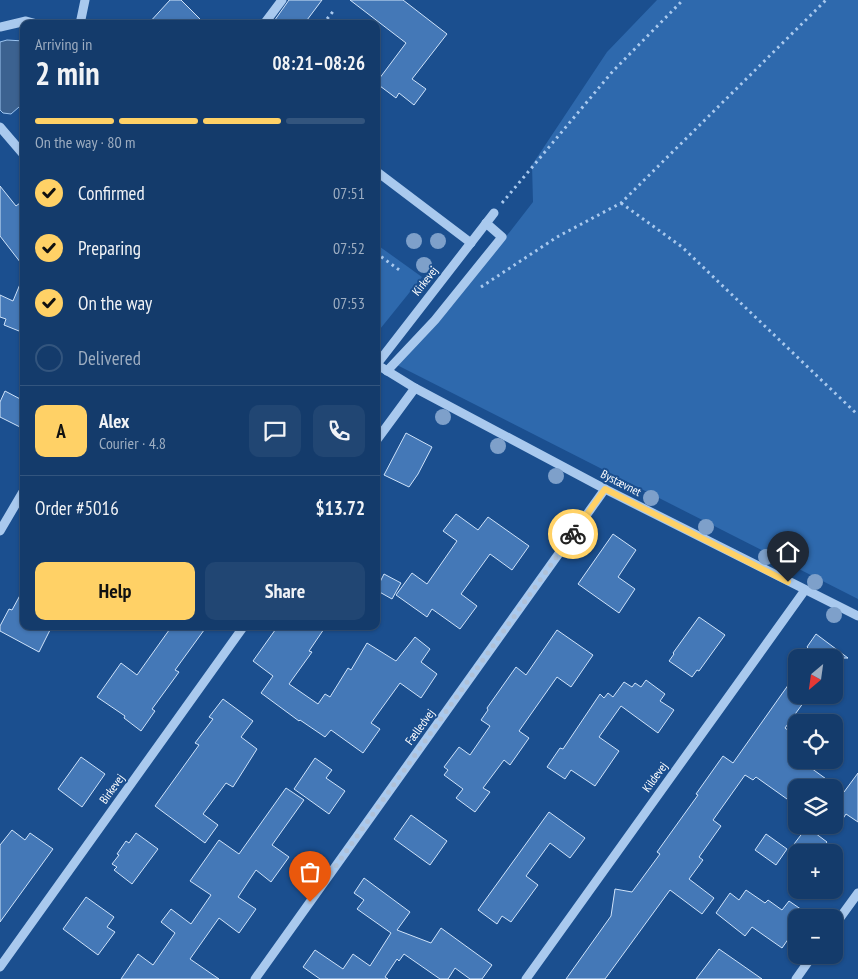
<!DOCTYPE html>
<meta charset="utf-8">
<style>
body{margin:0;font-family:"PT Sans Narrow",sans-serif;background:#214673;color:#f1f3f6;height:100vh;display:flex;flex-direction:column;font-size:19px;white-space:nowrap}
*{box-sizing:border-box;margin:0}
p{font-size:16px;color:#9dadc1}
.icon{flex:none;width:28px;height:28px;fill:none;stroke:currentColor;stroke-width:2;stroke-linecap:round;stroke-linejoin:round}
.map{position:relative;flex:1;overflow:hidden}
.details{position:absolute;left:20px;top:20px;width:360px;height:610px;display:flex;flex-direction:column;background:#143b6b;border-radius:10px;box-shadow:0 1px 4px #0004,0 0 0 1px #33557e}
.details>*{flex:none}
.needle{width:32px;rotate:209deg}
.buttons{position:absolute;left:788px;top:649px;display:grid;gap:10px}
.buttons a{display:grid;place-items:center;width:55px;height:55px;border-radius:10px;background:#143b6b;box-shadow:0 1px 4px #0004,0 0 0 1px #33557e;font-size:25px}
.pin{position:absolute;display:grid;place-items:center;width:42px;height:42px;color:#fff;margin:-51px -21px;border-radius:50% 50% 50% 0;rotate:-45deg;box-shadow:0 0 5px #0007}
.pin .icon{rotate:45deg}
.courier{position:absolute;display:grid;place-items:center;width:50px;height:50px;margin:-25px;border:4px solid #ffd166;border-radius:50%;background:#fff;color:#222;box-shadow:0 1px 6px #0007}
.overview em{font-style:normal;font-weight:600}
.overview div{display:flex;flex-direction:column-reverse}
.overview{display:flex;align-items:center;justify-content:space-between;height:85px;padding:0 15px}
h1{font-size:32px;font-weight:600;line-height:38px}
.bar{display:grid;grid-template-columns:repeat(4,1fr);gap:8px 5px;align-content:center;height:60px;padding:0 15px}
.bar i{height:6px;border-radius:4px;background:#33557e}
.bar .active{background:#ffd166}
.bar p{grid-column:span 4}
.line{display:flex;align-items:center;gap:12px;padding:0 15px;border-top:1px solid #33557e}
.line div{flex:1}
.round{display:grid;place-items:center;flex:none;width:52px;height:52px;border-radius:10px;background:#214673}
ol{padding:0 15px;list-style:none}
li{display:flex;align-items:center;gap:15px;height:55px}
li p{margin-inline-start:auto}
li .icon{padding:5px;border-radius:50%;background:#ffd166;color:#111;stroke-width:4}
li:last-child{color:#9dadc1}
li i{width:28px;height:28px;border:2px solid #33557e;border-radius:50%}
.button{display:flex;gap:10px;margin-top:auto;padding:10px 15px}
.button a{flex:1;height:58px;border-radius:10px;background:#ffd166;color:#111;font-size:20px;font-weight:600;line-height:58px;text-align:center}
.button a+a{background:#214673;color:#f1f3f6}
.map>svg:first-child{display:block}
</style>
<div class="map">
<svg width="858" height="979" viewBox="0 0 858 979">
<rect width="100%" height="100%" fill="#1b4f8f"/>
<g fill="#2e69ad">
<polygon points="657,0 858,0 858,599 397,365 456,301 533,202 532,165 607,52"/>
<polygon points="376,244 422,277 376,334"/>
</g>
<polygon fill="#3c6290" stroke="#9cc4f0" points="7,40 24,41 24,108 19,107 11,114 3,113 0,110 0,42"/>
<g fill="#4478b7" stroke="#cfe3fa">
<polygon points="170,0 181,0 205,24 148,24"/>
<polygon points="289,0 322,0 304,24 272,24"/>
<polygon points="350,0 403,0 447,34 412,79 426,89 414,105 399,93 396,98 376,83 406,43"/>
<polygon points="0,186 16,206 24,200 24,267 0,236"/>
<polygon points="23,277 24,277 24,333 4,325 6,319 0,317 0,295 13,301"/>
<polygon points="5,391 24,401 24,429 0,417 0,402"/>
<polygon points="406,433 432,447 418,474 409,487 384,475"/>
<polygon points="456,514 478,530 488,517 529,546 512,570 490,554 461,594 477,606 460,629 432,609 427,617 396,595 412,573 427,584 457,541 443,531"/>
<polygon points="613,534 636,550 618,577 635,589 619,613 578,584"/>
<polygon points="384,574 401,583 392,599 376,590"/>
<polygon points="24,588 24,626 52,626 39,652 0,631 0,626 9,609 12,610"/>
<polygon points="699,617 725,635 699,671 697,670 692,677 669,661 674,654 673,653"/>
<polygon points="172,626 207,626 175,670 179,672 152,709 155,711 141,731 124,718 125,716 97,697 121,663 137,675"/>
<polygon points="278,626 326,626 309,651 312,652 289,684 318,704 325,694 330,697 348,668 351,670 367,643 396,661 415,637 430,649 421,662 437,674 421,698 400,683 371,723 380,729 363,753 331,730 325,737 300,720 299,721 261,693 273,676 253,661"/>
<polygon points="557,630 593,655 571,687 557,677 519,731 529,738 510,765 504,760 483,788 490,792 475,812 456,798 463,789 444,775 448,770 444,767 459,747 470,755 490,726 481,720 488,710 487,708 516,667 526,675"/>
<polygon points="816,634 848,658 803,658 809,649 807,647"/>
<polygon points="796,674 796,695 809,695 785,728 796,736 796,760 800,760 844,792 858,773 858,822 846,814 834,832 834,788 796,788 787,799 756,777 753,780 745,775 713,820 721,826 699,857 703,860 689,879 714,898 702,914 670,890 605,979 566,979 611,916 615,889 632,892 660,854 657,852 698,795 696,794 723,756 733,763"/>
<polygon points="646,680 665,694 660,701 674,710 658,733 621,706 599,737 619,751 595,786 571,770 565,779 547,767 560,748 563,749 600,694 604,698 608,693 613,697 624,682 632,687 635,683 641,687"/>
<polygon points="223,699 253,721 241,737 257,749 233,787 226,783 203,814 218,825 205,843 155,806 199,745 195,743 213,719 209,717"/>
<polygon points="81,757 105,774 82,807 58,789"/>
<polygon points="315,758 332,770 326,778 345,791 329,814 294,789"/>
<polygon points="286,788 304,800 272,845 289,857 271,882 256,870 238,897 256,909 239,933 219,918 190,959 219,979 121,979 138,954 153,965 175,933 161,922 171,909 191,924 211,895 190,881 219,840 239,854"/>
<polygon points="549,812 585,838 570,858 550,843 526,876 538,885 511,922 502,916 497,924 478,910"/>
<polygon points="411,815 447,841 430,865 394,839"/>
<polygon points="807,827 827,842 819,852 788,852"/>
<polygon points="12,830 25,840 30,833 53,849 0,922 0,845"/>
<polygon points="136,833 158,849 132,884 114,870 117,867 112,864 119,855 117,854 126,841 129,843"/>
<polygon points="766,834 787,849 776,865 755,850"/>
<polygon points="364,878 410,912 397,930 431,943 441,928 492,965 482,979 470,979 455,968 448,979 440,979 404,954 399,961 397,959 385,977 388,979 320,979 303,967 315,950 343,969 353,954 370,966 391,933 357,909 364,900 354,893"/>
<polygon points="746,890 765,903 768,900 782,910 789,901 805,912 801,918 796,918 796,928 782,948 752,927 745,936 716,913 730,893 739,900"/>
<polygon points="86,897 114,917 107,927 115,932 98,955 63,929"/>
<polygon points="719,949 762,979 696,979"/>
</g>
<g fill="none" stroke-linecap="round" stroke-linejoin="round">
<g stroke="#a9c9ee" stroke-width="3" stroke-dasharray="2.5 4" stroke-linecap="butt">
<polyline points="323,24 335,9"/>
<polyline points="376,102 379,105 376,108"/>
<polyline points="502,203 613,71 683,0"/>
<polyline points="621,203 682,247 858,415"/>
<polyline points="376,253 402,272"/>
<polyline points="481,287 557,237 621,203 826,0"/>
</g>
<g stroke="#a9c9ee" stroke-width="9">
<polyline points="80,24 85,0"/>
<polyline points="264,24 282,0"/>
<polyline points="0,27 26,21 37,24"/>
<polyline points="0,127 24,155"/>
<polyline points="376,171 471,243"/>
<polyline points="376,364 415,388 605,489 858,616"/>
<polyline points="377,364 494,213"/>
<polyline points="387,371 435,320 502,237 486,223"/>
<polyline points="376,441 415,388"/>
<polyline points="0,531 24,490"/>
<polyline points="834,926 858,893"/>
<polyline points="0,967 244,626"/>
<polyline points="255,979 605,489"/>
<polyline points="526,979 805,590"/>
<polyline points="796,979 813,955"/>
</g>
</g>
<g fill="#7ea0ca">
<circle cx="414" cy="241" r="8"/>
<circle cx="438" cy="241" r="8"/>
<circle cx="424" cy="265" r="8"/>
<circle cx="443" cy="417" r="8"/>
<circle cx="498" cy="446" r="8"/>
<circle cx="556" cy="476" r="8"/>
<circle cx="651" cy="498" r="8"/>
<circle cx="706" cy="527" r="8"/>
<circle cx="766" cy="557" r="8"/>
<circle cx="815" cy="582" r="8"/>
<circle cx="834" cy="615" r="8"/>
</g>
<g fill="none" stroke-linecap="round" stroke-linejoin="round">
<polyline stroke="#afc1d8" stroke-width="5" stroke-dasharray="0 9" points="310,902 573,534"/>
<polyline stroke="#ffd166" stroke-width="6" points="573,534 605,489 788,582"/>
</g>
<g text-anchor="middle" stroke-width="4" stroke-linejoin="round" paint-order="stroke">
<g font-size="12" fill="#fff" stroke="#1b4f8f">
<text transform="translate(425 281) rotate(-52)" y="4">Kirkevej</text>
<text transform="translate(621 483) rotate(27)" y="4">Bystævnet</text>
<text transform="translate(420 727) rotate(-54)" y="4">Fælledvej</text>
<text transform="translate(655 777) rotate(-54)" y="4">Kildevej</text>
<text transform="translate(112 789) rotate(-54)" y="4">Birkevej</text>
</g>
</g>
</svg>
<div class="buttons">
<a><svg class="needle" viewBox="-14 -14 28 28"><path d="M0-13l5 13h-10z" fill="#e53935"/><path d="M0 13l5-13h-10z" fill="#9dadc1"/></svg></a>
<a><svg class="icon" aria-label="locate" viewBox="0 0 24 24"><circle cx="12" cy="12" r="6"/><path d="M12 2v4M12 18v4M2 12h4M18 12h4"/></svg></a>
<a><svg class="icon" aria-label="layers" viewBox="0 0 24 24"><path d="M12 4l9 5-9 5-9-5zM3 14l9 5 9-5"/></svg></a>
<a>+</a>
<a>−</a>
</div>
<div class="pin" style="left:310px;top:902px;background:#ea580c"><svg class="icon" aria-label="bag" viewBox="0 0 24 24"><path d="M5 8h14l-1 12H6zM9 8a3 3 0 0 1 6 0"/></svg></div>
<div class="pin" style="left:788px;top:582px;background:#1f2937"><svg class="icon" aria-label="home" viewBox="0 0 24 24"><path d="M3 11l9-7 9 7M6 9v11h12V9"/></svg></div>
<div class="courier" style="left:573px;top:534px"><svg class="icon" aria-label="bike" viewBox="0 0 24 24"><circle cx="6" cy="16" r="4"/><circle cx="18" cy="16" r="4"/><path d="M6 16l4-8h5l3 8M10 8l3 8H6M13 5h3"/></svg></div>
<section class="details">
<div class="overview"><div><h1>2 min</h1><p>Arriving in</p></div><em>08:21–08:26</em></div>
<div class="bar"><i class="active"></i><i class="active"></i><i class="active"></i><i></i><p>On the way · 80 m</p></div>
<ol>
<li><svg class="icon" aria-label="check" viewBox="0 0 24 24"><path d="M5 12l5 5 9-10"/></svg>Confirmed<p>07:51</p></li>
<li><svg class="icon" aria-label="check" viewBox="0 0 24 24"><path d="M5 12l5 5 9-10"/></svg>Preparing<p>07:52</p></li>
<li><svg class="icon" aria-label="check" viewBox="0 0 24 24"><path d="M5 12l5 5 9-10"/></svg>On the way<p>07:53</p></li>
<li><i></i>Delivered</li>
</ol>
<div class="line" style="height:90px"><b class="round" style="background:#ffd166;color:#111">A</b><div><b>Alex</b><p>Courier · 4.8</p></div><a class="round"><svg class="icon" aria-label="chat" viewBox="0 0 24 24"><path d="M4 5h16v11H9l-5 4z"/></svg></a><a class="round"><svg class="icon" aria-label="phone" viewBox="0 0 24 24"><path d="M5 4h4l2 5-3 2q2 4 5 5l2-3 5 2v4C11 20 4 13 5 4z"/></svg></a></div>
<div class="line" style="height:65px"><div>Order #5016</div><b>$13.72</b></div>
<div class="button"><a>Help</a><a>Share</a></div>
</section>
</div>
